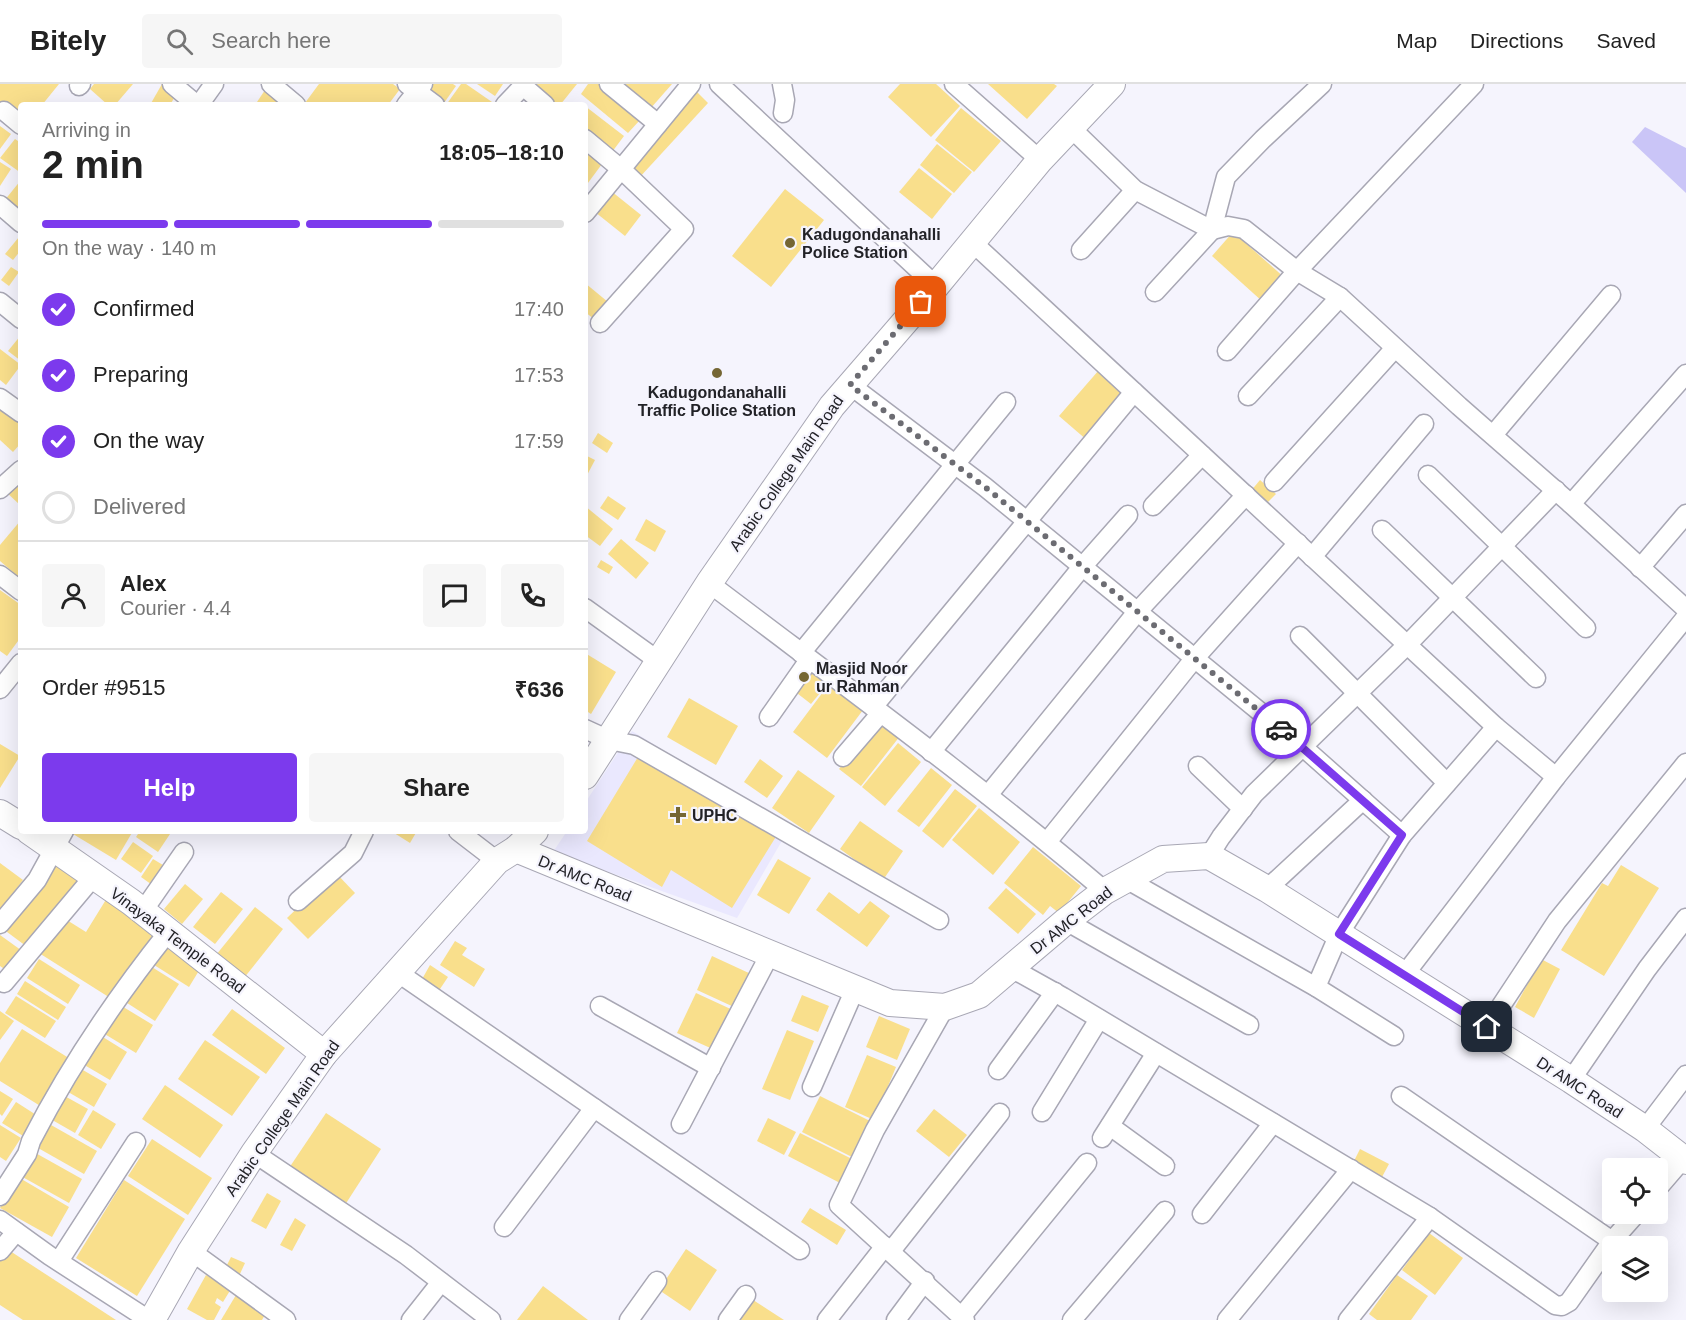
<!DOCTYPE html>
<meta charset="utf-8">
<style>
body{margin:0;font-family:Arial,sans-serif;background:#f6f6f6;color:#222;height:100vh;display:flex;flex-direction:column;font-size:22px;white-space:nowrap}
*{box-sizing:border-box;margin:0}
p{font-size:20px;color:#767676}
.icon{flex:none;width:33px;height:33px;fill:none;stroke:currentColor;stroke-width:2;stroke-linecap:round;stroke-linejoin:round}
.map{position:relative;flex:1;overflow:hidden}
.sheet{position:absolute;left:18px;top:18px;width:570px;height:732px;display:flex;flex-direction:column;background:#fff;border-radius:6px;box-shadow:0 6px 24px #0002}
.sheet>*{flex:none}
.controls{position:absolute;left:1602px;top:1074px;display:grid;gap:12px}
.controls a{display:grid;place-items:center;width:66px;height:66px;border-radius:6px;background:#fff;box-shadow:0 6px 24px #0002;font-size:30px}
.pin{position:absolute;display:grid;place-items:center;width:51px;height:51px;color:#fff;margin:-26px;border-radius:12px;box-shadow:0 3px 9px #0006}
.courier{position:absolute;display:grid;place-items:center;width:60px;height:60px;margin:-30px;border:4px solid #7c3aed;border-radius:50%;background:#fff;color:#222;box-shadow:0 2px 8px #0007}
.summary em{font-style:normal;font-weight:700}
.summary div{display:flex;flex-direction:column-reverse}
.summary{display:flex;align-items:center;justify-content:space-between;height:102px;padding:0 24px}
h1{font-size:39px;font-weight:700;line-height:45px}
.bar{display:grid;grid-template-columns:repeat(4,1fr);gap:9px 6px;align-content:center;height:72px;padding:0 24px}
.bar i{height:8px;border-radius:4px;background:#e0e0e0}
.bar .active{background:#7c3aed}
.bar p{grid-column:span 4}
.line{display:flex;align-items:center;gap:15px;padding:0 24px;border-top:2px solid #e0e0e0}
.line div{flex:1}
.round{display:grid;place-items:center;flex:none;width:63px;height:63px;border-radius:6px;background:#f6f6f6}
ol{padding:0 24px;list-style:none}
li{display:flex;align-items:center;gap:18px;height:66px}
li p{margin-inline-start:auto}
li .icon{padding:6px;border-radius:50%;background:#7c3aed;color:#fff;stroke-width:4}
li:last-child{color:#767676}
li i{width:33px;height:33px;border:3px solid #e0e0e0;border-radius:50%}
.button{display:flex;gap:12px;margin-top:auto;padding:12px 24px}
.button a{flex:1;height:69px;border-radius:6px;background:#7c3aed;color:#fff;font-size:24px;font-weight:700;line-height:69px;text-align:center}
.button a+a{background:#f6f6f6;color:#222}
header{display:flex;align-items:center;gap:36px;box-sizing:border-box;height:84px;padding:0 30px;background:#fff;border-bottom:2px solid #e0e0e0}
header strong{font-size:28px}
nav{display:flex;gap:33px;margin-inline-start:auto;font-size:21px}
.search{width:420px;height:54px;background:#f6f6f6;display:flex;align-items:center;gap:15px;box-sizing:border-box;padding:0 21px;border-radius:6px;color:#767676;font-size:22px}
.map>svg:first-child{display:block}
</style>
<header>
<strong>Bitely</strong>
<div class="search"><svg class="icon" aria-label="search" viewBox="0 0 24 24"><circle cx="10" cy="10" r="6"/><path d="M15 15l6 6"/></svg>Search here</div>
<nav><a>Map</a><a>Directions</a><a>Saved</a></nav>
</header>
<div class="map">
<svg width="1686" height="1236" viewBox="0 0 1686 1236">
<rect width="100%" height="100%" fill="#f5f4fd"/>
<polygon fill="#eae8fe" points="632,647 790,743 737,834 553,768 567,747 585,747 585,719"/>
<polygon fill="#cac5f7" points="1645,43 1686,64 1686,109 1632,58"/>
<g fill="#f9df8c">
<polygon points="0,0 59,0 42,21 21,21 21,35 0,18"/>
<polygon points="94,0 133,0 115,21 108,21 90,5"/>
<polygon points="162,0 177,9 170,21 150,21"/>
<polygon points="319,0 393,0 400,5 388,21 307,21 305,19"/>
<polygon points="430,0 453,0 456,2 444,19 425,7"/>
<polygon points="461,0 466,0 492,18 489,21 446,21"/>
<polygon points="477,0 503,0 495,12"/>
<polygon points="528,0 577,0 560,21 555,21"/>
<polygon points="588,0 599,0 640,36 628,49 581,10"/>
<polygon points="620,0 672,0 650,25"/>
<polygon points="900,0 936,0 960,22 931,53 888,13"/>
<polygon points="988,0 1054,0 1057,2 1027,35"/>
<polygon points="694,5 708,19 639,94 626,85"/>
<polygon points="265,6 282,18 280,21 255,21"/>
<polygon points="585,22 624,52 612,68 585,47"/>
<polygon points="961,24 1001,57 974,88 935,56"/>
<polygon points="0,42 11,50 0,65"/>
<polygon points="15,55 21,59 21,89 0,74"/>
<polygon points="937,60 972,88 954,109 920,81"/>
<polygon points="585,68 602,80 585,103"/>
<polygon points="0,78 11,85 0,102"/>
<polygon points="919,84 952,110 932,135 899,108"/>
<polygon points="21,96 21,131 4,117"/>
<polygon points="785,105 824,136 771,203 732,172"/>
<polygon points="611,107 641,131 625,152 595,128"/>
<polygon points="1233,148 1285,194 1263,218 1212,172"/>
<polygon points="19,153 21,155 21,166 13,176 5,170"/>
<polygon points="11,183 19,188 9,202 1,196"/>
<polygon points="585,199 608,218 594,235 585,228"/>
<polygon points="21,251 21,277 8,267"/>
<polygon points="0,265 21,281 6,301 0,296"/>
<polygon points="1099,286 1127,310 1088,357 1059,332"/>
<polygon points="0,313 21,332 21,359 13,368 0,356"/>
<polygon points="598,349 613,359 607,369 592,359"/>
<polygon points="585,371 595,376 585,395"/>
<polygon points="21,389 21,422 4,406"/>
<polygon points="1260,396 1276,410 1265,421 1250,408"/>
<polygon points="608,412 626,424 618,436 600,424"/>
<polygon points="585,422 613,445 600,462 585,451"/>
<polygon points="646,435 666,447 655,468 635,456"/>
<polygon points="21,436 21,495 0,477 0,461"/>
<polygon points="621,455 649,479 636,495 608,470"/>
<polygon points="601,476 613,483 609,490 597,483"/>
<polygon points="0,506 21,521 21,553 7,572 0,567"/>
<polygon points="585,569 616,588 591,630 585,626"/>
<polygon points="811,584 829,598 811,620 793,606"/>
<polygon points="829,600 863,626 827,674 793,648"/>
<polygon points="689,614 738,642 716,681 667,653"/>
<polygon points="879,636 900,652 861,702 839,685"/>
<polygon points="898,659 921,678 885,722 862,703"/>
<polygon points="0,660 20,672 0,704"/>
<polygon points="641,668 777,751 732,824 671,786 662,803 587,757"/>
<polygon points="760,675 783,692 767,714 744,698"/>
<polygon points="931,684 952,701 919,743 897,727"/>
<polygon points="798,686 835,712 809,749 772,724"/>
<polygon points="955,705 977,722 943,764 922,747"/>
<polygon points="979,724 1020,758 993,791 952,756"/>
<polygon points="860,737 903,767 883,796 840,765"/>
<polygon points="75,747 133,747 116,776 73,750"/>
<polygon points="140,747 172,747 158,768 136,753"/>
<polygon points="391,747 417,747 410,759"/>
<polygon points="133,758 153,772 141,789 121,775"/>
<polygon points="1033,763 1081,802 1059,829 1050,822 1043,831 1004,799"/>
<polygon points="153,775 168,784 155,803 141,793"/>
<polygon points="778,775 811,794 789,830 757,811"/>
<polygon points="52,778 80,799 30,865 3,845"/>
<polygon points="0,779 23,796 0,827"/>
<polygon points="1621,781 1659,804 1604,892 1561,866 1602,799 1608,802"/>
<polygon points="335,788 355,809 308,855 287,834"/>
<polygon points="185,800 203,815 182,840 164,825"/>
<polygon points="1006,804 1036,830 1018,850 988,824"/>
<polygon points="221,808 243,825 215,860 193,843"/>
<polygon points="829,808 859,830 870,817 890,832 867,863 816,826"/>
<polygon points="107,814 159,847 115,917 39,869 62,833 86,848"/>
<polygon points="255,823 283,845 244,894 216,871"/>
<polygon points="0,851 25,869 10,889 0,882"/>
<polygon points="455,857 467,864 462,871 485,885 474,903 440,881"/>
<polygon points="163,861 200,885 189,903 151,879"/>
<polygon points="712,872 751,890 736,924 697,906"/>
<polygon points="39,875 80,901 68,920 27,894"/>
<polygon points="1541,875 1560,885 1534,934 1515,923"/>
<polygon points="147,880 179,900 155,937 124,917"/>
<polygon points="430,881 448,893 438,908 421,897"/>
<polygon points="25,897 66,923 58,936 17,910"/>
<polygon points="696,909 735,927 717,967 677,949"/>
<polygon points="802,911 829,922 818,948 791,937"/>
<polygon points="16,912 56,937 45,954 5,929"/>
<polygon points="120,921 153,941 136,969 103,949"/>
<polygon points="232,925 285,964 266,990 212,951"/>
<polygon points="0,927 14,937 0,956"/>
<polygon points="879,932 910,945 897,976 866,963"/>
<polygon points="22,945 72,976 42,1023 0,997 0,979"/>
<polygon points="787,946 814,957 790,1016 762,1005"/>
<polygon points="98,950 127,968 110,996 81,979"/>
<polygon points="205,956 260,993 232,1032 178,995"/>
<polygon points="867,971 896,983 874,1036 845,1023"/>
<polygon points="76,982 107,1000 94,1023 63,1005"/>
<polygon points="165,1001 223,1041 200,1074 142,1035"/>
<polygon points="0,1007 13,1015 2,1032 0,1030"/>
<polygon points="61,1010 88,1025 75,1049 47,1033"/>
<polygon points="820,1012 870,1037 852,1073 802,1048"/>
<polygon points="16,1018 41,1034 28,1055 2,1039"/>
<polygon points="934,1025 967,1051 949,1073 916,1047"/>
<polygon points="93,1026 116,1040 101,1065 78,1051"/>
<polygon points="326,1029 381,1065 343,1124 287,1087"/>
<polygon points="768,1034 796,1048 784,1071 757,1057"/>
<polygon points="44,1037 97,1067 84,1090 31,1060"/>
<polygon points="0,1041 21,1054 6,1077 0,1073"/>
<polygon points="800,1049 852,1075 840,1099 788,1072"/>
<polygon points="152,1055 212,1094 188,1131 128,1092"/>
<polygon points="1360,1065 1389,1080 1382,1093 1353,1079"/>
<polygon points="32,1067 82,1095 69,1119 19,1091"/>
<polygon points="18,1093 69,1123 52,1153 0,1124"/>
<polygon points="124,1096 185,1135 137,1212 76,1174"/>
<polygon points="267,1109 281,1117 266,1145 251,1137"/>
<polygon points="810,1124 846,1146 837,1161 801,1138"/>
<polygon points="295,1134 306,1141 292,1167 280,1161"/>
<polygon points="1429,1149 1463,1174 1435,1211 1402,1186"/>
<polygon points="7,1165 116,1236 23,1236 0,1221 0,1176"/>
<polygon points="686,1165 717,1186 690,1227 659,1206"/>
<polygon points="231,1173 245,1179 239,1192 225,1185"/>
<polygon points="206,1191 231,1205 223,1218 217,1214 215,1219 221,1223 214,1236 207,1236 187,1225"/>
<polygon points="1397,1191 1428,1212 1411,1236 1377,1236 1369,1230"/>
<polygon points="543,1202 588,1236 517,1236"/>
<polygon points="236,1211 266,1229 262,1236 221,1236"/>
<polygon points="750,1214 784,1236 736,1236"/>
</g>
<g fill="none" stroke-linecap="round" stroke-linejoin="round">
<g stroke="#a8a7b4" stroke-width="21">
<g id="street">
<polyline points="172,0 197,21"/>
<polyline points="271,0 296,21"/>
<polyline points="407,0 435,21"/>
<polyline points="609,0 658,40"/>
<polyline points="719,0 936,202"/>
<polyline points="782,0 785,16 783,29"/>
<polyline points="954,0 1040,76"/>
<polyline points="79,2 81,0"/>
<polyline points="199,21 214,0"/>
<polyline points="406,21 423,0"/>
<polyline points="505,21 523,2 545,21"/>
<polyline points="4,27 21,41"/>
<polyline points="1070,43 1135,106 1212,146 1228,142 1244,145 1297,187 1340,213 1459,322 1571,420 1686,525"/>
<polyline points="585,55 621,85 684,145 600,239"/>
<polyline points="0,121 21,139"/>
<polyline points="585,129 691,0"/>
<polyline points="971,157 1496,643 1556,693"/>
<polyline points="1081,166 1135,106"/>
<polyline points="1155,208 1212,146 1226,93 1263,55 1322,0"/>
<polyline points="0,218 21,235"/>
<polyline points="1227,267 1297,187 1474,0"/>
<polyline points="850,301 985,403 1303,663 1402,751 1496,643"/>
<polyline points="1248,312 1340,213"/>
<polyline points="0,314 21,329"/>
<polyline points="1493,351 1611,211"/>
<polyline points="1428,391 1586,544"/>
<polyline points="1274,398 1395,264"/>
<polyline points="0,405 21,386"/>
<polyline points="1571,420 1686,290"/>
<polyline points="1153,422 1202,371"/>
<polyline points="1382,446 1536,594"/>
<polyline points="1312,473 1424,340"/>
<polyline points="1640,484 1686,430"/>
<polyline points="0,491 21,507"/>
<path d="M709 499C842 600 978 699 1105 807"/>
<polyline points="585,524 660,578"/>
<polyline points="1300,552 1447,699"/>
<polyline points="801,569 1006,318"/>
<polyline points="0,605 21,579"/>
<polyline points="873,623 1134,308"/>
<polyline points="769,633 809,576"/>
<polyline points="585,645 609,656 634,661 939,836"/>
<polyline points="931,668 1082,483 1128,431"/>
<polyline points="843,673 880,630"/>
<polyline points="1198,682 1243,725"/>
<polyline points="988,711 1137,528 1246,411"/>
<polyline points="458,747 497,777"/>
<polyline points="1047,758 1194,575 1298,459"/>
<polyline points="1209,772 1221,753 1254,710 1407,561 1556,406"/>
<polyline points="1126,795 1316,903 1394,952"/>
<polyline points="1267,805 1363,716"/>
<polyline points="298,817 353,769 364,747"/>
<polyline points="143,827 184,768"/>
<polyline points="1066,837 1249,941"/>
<polyline points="0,840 37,796 64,747"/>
<polyline points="1011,884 1063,913 1430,1133 1555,1221 1562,1222 1569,1218 1612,1157 1636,1130"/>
<polyline points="397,888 800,1166"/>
<polyline points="1405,890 1556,693 1686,533"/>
<polyline points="4,899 94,792"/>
<polyline points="1316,903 1339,850 1402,751"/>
<polyline points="600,922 711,984"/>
<polyline points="945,923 875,1046 839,1121 965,1236"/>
<polyline points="1487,943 1557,837 1686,679"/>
<polyline points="998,986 1055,908"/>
<polyline points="1571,996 1647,885 1686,834"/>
<polyline points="812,1003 855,905"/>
<polyline points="1401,1012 1612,1157"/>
<polyline points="1042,1028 1099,935"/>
<polyline points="681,1040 770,870"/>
<polyline points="1110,1042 1165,1082"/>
<polyline points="1645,1045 1686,991"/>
<polyline points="1102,1054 1156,969"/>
<polyline points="254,1069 406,1171 491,1236"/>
<polyline points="1658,1104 1683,1075"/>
<path d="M0 1112 27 1070 31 1057C69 983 117 912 169 847"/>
<polyline points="1202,1130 1273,1039"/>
<polyline points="0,1136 50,1172 149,1236"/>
<polyline points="504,1143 594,1024"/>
<polyline points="0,1167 16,1148"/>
<polyline points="191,1167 286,1236"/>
<polyline points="891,1167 1000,1029"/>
<polyline points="59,1177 136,1058"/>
<polyline points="962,1232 1087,1079"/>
<polyline points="411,1236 441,1198"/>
<polyline points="629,1236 657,1197"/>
<polyline points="728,1236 746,1211"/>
<polyline points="827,1236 885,1162"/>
<polyline points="896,1236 925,1197"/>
<polyline points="1072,1236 1165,1127"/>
<polyline points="1227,1236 1351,1085"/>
<polyline points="1348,1236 1430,1133"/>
</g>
</g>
<g stroke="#a8a7b4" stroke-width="28">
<g id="secondary">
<polyline points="585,692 709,499 832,322 936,202 1040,76 1112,0"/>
<polyline points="0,729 21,742"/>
<polyline points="29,747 131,818 324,970"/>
<polyline points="516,765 890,919 945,923 979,911 1066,837 1105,807 1163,775 1209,772 1267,805 1571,996 1645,1045 1686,1077"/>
<polyline points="152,1236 191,1167 254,1069 324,970 497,777 516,765 535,747"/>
</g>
</g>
<use href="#street" stroke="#fff" stroke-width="18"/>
<use href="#secondary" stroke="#fff" stroke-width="26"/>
</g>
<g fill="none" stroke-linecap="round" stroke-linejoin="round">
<polyline stroke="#6c6c72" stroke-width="6" stroke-dasharray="0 10.8" points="921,218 850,301 985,403 1281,645"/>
<polyline stroke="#7c3aed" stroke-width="8" points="1281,645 1402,751 1339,850 1487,943"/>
</g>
<g fill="#756634" stroke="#f5f4fd" stroke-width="2">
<circle cx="790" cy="159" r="6"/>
<circle cx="717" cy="289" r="6"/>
<circle cx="804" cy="593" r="6"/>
<path d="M675 722h6v6h6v6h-6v6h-6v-6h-6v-6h6z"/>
</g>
<g text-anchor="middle" stroke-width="4.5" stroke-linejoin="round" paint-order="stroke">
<g font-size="16" font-weight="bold" fill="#222227" stroke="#f5f4fd" text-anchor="start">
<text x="802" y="156">Kadugondanahalli<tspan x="802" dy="18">Police Station</tspan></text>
<text x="717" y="314" text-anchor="middle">Kadugondanahalli<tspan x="717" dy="18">Traffic Police Station</tspan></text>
<text x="816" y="590">Masjid Noor<tspan x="816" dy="18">ur Rahman</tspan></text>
<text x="692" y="737">UPHC</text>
</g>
<g font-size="16" fill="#222227" stroke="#f5f4fd">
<text transform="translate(786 389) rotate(-55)" y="6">Arabic College Main Road</text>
<text transform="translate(585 794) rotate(22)" y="6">Dr AMC Road</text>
<text transform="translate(1071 836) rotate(-38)" y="6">Dr AMC Road</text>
<text transform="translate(178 856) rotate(37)" y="6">Vinayaka Temple Road</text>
<text transform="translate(1580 1003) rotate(33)" y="6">Dr AMC Road</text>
<text transform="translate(282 1034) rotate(-55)" y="6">Arabic College Main Road</text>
</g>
</g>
</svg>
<div class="controls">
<a><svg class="icon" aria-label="locate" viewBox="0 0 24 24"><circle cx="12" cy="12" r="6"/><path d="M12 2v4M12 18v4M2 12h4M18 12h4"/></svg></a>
<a><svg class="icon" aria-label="layers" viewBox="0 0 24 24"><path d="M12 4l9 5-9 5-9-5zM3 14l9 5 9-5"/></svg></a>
</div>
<div class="pin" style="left:921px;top:218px;background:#ea580c"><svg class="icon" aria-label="bag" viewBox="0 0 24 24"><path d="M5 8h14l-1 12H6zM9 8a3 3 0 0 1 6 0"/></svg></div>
<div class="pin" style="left:1487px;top:943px;background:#1f2937"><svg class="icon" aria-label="home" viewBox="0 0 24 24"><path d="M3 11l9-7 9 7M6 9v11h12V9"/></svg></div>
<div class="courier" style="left:1281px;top:645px"><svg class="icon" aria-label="car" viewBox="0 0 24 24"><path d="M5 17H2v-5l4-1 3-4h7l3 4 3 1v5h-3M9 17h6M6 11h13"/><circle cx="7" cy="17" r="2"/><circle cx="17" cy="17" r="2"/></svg></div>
<section class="sheet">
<div class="summary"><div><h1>2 min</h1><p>Arriving in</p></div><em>18:05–18:10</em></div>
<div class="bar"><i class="active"></i><i class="active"></i><i class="active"></i><i></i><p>On the way · 140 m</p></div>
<ol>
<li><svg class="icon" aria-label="check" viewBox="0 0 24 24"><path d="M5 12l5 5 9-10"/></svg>Confirmed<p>17:40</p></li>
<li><svg class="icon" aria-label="check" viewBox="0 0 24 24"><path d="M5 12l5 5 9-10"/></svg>Preparing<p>17:53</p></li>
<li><svg class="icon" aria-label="check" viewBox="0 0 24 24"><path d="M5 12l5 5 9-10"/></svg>On the way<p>17:59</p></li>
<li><i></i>Delivered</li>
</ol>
<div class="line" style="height:108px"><a class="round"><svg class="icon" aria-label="person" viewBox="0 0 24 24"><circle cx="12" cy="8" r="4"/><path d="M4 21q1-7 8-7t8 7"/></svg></a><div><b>Alex</b><p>Courier · 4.4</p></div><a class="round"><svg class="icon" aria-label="chat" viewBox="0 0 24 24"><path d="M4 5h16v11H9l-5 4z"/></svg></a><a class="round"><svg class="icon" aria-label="phone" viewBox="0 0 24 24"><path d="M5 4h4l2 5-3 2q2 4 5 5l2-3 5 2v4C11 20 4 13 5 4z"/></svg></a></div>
<div class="line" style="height:78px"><div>Order #9515</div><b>₹636</b></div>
<div class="button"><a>Help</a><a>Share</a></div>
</section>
</div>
